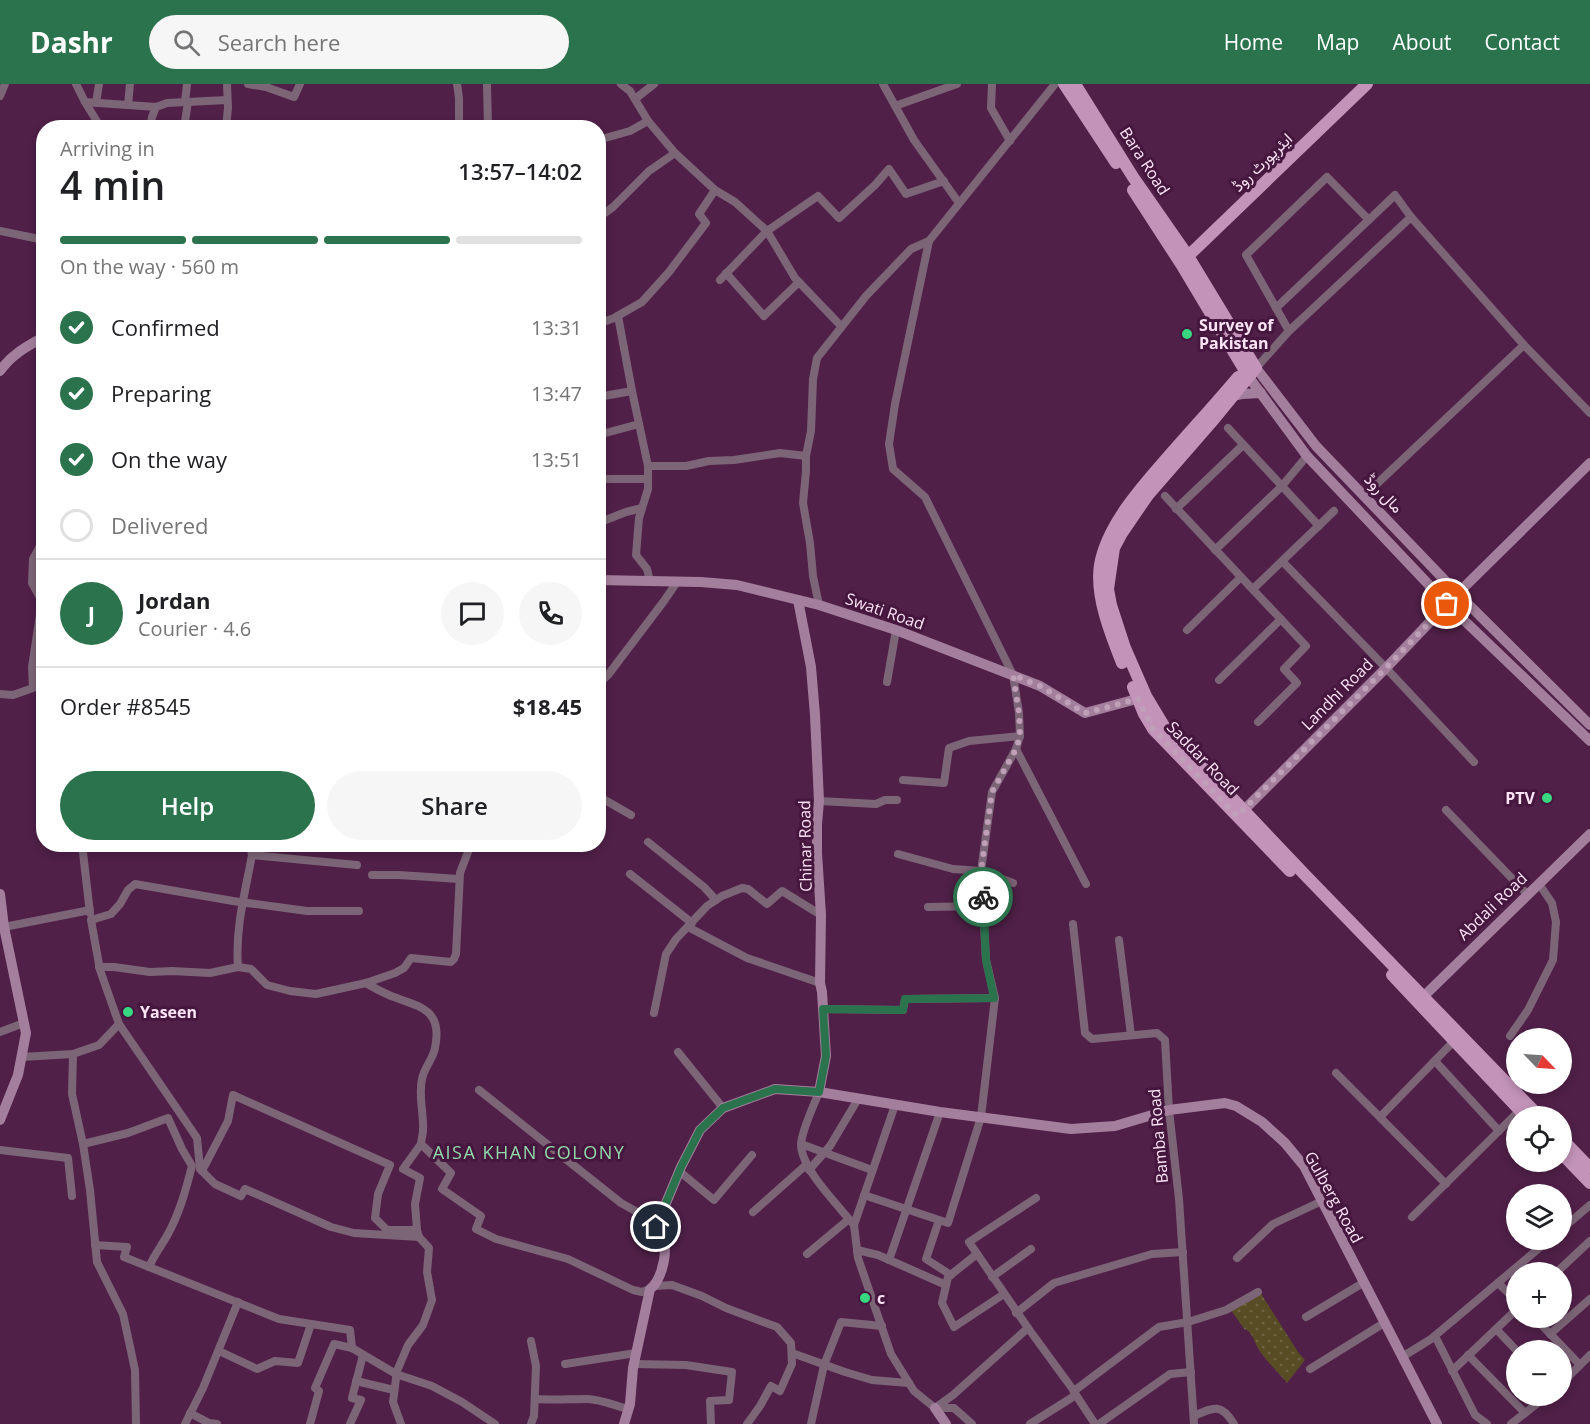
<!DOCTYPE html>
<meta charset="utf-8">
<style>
body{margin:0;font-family:"Open Sans",Vazirmatn,sans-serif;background:#f6f6f6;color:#202124;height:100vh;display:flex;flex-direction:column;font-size:22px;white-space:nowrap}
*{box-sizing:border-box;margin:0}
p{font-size:20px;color:#757577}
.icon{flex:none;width:33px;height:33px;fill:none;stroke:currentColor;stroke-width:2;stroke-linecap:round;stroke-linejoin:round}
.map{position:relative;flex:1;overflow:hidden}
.details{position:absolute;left:36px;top:36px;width:570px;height:732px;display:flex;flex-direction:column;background:#fff;border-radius:24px;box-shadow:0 3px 9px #0003}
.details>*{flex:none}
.needle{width:39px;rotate:115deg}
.buttons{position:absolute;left:1506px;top:944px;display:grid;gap:12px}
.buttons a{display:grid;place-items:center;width:66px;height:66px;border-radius:50%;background:#fff;box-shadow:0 3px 9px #0003;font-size:30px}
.pin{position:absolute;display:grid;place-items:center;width:51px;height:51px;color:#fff;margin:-26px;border:3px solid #fff;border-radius:50%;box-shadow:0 2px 6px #0007}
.courier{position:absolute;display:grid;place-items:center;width:60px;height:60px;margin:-30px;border:4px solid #2b734d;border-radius:50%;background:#fff;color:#222;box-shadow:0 2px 8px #0007}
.headline em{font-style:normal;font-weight:600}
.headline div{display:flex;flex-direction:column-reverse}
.headline{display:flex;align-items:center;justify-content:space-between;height:102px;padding:0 24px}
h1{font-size:39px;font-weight:600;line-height:45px}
.bar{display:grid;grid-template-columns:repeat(4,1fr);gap:9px 6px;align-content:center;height:72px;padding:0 24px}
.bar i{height:8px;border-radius:4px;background:#e0e0e0}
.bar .current{background:#2b734d}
.bar p{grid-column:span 4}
.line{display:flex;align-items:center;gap:15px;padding:0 24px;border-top:2px solid #e0e0e0}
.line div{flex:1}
.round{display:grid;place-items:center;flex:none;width:63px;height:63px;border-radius:32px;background:#f6f6f6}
ol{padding:0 24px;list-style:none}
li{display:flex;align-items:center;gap:18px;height:66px}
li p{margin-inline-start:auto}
li .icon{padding:6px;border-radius:50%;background:#2b734d;color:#fff;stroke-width:4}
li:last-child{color:#757577}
li i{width:33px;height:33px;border:3px solid #e0e0e0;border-radius:50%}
.primary-button{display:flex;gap:12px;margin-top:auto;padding:12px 24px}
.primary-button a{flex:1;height:69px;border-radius:36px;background:#2b734d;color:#fff;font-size:24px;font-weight:600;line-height:69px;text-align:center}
.primary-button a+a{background:#f6f6f6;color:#202124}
header{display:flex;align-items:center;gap:36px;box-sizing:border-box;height:84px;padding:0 30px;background:#2b734d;color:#fff}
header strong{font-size:28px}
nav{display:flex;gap:33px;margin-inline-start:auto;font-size:21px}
.search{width:420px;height:54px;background:#f6f6f6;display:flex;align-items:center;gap:15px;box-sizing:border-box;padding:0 21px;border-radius:33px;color:#757577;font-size:22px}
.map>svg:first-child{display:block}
</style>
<header>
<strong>Dashr</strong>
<div class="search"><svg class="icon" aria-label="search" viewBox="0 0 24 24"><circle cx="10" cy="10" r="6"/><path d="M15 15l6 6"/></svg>Search here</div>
<nav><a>Home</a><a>Map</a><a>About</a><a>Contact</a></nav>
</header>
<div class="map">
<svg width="1590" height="1340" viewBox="0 0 1590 1340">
<defs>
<pattern id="green-dots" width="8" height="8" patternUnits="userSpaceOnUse" patternTransform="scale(1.5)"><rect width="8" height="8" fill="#574c23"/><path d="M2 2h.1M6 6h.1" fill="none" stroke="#706644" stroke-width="1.8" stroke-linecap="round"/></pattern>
</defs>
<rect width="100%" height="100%" fill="#502048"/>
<path fill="url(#green-dots)" d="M1260 1208 1298 1268 1305 1276 1287 1299C1279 1289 1269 1280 1261 1269 1255 1261 1254 1251 1246 1245L1245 1246 1231 1226Z"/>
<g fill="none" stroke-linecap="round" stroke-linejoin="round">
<g stroke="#7d6578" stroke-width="8">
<polyline points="76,0 85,18 156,23 167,19 227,16"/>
<polyline points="248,0 266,3 294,13 300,0"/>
<polyline points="457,0 459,14 459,44"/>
<polyline points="487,0 488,44"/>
<polyline points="621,0 630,7 648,37 675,69 715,106 735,118 767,147 795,194 841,242"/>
<polyline points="883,0 914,56 959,119"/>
<polyline points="992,0 991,24 1010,57"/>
<polyline points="0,12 5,0"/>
<polyline points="635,15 654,0"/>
<polyline points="85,18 101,44"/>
<polyline points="185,18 187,0"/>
<polyline points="96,19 99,0"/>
<polyline points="128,21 130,0"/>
<polyline points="895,22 957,0"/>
<polyline points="150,44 152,33 156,23"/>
<polyline points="184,44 188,18"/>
<polyline points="226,44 228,24 227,0"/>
<polyline points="598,56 630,47 648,37"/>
<polyline points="598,134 613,123 649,87 675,69"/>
<polyline points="0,147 44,156"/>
<polyline points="726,189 764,232 799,198"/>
<polyline points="720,196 767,147 818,112 839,134 875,101 889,85 906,110 944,97"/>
<polyline points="1276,224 1395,111 1411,133"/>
<polyline points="618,232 632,307 648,382 648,405 639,434 636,471 647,485 650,497"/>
<polyline points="598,240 614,234 642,218 669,188 706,139 699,130 715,106"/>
<polyline points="1289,247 1246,171 1327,93 1369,136"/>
<polyline points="1256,284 1289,247 1411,133 1524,261 1590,329"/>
<polyline points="598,313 632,307"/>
<polyline points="1228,344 1319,442"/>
<polyline points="598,351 639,340"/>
<polyline points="648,382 686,382 709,377 734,376 780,369 806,372"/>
<polyline points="598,394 606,395 648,395"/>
<polyline points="1165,412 1306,562 1284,585 1297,599 1258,638"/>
<polyline points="1364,412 1524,261"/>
<polyline points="1176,425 1243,361"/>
<polyline points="598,439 626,428 642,424"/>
<polyline points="1215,466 1282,402 1307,372"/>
<polyline points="1282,477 1386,584 1474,678"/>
<polyline points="1253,505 1334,427"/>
<polyline points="819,521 813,492 810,459 803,419 806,387 806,372 811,347 813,295 817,274 866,212 911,165 929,157"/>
<polyline points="1187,546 1241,493"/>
<polyline points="1219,596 1281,535"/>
<polyline points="887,598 896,546"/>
<polyline points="598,600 608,591 664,517 677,498"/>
<polyline points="0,610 13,611 33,604 32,583 42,517 32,499 33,475 44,455"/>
<polyline points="1016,665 1086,800"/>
<polyline points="903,696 944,699 949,664 969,657 1020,652"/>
<polyline points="598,712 631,731"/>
<polyline points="819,717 876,720 885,716 897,716"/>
<polyline points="1446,726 1528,811"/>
<polyline points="648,758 704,803 716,816"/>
<polyline points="82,760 90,829"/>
<polyline points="390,763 390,760"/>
<polyline points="898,770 953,785 981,787 1013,799"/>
<polyline points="252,771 357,781"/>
<polyline points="630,790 692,839"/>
<polyline points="372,791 399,791 459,795"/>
<polyline points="928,823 983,822"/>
<polyline points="1073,840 1085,949 1092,955 1157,949 1165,956 1169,1026 1179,1115 1194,1340"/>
<polyline points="4,843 90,826"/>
<polyline points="688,843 747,874 820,899"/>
<polyline points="1119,856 1131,951"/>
<polyline points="99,883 114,883 150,888 172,887 210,889 238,883 251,885 267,901 290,907 316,910 366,899 395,889 404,884 411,874 451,878 454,875 456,870 460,789 471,760"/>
<path d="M238 883C235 845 245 809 252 771L250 760"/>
<path d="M366 899C374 904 382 908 391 912 421 923 443 926 435 964 433 975 424 984 422 995 418 1012 424 1029 423 1046 423 1051 421 1056 421 1060L451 1089 442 1105 481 1132 476 1145 496 1155 568 1175 633 1206 642 1208 650 1205"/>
<polyline points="823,925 903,926 905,915 995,914"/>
<polyline points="654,929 666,870 676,855 707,822 722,812 742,804 748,805 767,820 782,807 821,831"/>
<polyline points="119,940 197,1054 200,1085 215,1100 241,1112 245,1105 331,1143 354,1149 419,1153 429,1164 427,1188 432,1216 423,1241 408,1261 397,1287 393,1318 401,1340"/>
<polyline points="0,948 24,939"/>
<polyline points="1510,952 1528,926 1553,876 1556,838 1552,819 1539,800"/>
<polyline points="678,968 723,1024"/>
<polyline points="73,970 72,1010 83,1060 90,1106 97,1178 123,1230 135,1286 136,1340"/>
<polyline points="22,973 73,970 99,961 119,940 100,886 91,836 111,830 120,820 128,806 135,800 233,817 307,827 359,827"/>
<polyline points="1435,977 1499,1047"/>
<polyline points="1336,989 1446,1100"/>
<polyline points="479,1006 621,1119 648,1134 656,1143"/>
<path d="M819 1008C814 1021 801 1048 801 1061 802 1086 838 1121 854 1141"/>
<polyline points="895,1021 854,1141 858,1174 891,1270 914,1307 935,1324 953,1311 1028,1244 969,1158 1036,1114"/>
<polyline points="1380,1033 1454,957"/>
<path d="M83 1060 128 1049 168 1034 182 1065 192 1082C186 1105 180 1128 168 1150 162 1161 154 1171 149 1183"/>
<polyline points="801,1060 872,1086"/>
<polyline points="0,1066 68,1074 72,1112"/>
<polyline points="809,1086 830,1062 858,1015"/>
<polyline points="202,1087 228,1037 233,1011 390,1081 378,1110 375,1134 387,1146 417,1146 419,1153"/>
<polyline points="679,1087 714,1116 752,1071"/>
<polyline points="864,1111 948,1139 981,1033 995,914 986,876 981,787 992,708 1016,665 1020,652 1019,629 1013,591 925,413 893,385 889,360 895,320 929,157 1055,0"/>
<polyline points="753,1128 806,1081"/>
<polyline points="1412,1133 1520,1026"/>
<polyline points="939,1136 926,1175 951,1191"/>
<polyline points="1562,1145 1590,1121"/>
<polyline points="417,1146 415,1120 420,1094 403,1085 421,1060"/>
<polyline points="95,1161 127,1163 124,1173 279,1235 350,1246 352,1264 396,1290 432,1302 462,1318 495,1340"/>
<polyline points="857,1166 878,1171 946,1201"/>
<polyline points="807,1170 849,1135"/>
<polyline points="977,1170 948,1193 942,1219 954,1243 1004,1210"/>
<polyline points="1237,1174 1273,1140 1322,1117"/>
<polyline points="889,1176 940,1028"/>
<polyline points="1557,1188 1590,1157"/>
<polyline points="992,1193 1031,1165"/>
<polyline points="1498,1199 1516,1216"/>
<polyline points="655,1202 672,1201 702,1212 726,1224 777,1243 791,1259 792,1280 780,1307 771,1302 760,1322 747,1340"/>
<polyline points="1016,1229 1054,1199 1152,1170 1183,1168"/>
<polyline points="1306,1233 1363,1199"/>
<polyline points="1534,1233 1580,1281"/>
<polyline points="1028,1244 1074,1307 1159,1243 1188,1238 1226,1226 1258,1208"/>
<polyline points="1496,1245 1516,1266"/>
<polyline points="1550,1250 1590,1215"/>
<polyline points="1435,1252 1475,1331 1487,1340"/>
<polyline points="531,1257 536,1282 534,1332 531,1340"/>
<polyline points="219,1267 257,1285 275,1277 298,1279 311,1240"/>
<polyline points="792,1269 845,1288 872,1296 909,1299"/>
<polyline points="1468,1271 1525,1329"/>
<polyline points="1402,1273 1431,1255 1550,1155"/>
<polyline points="565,1280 636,1269"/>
<polyline points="634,1280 686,1281 732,1288 729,1316 710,1317 711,1340"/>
<polyline points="1310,1285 1384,1239"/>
<polyline points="1452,1287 1516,1226"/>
<polyline points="356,1297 394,1306"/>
<polyline points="1562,1299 1590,1271"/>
<polyline points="1074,1308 1095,1340"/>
<path d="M535 1315C552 1316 569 1315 587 1315 600 1315 616 1322 628 1325"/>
<polyline points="935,1324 954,1324 972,1340"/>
<polyline points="190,1329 209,1339 217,1340"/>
<path d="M1194 1332C1214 1323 1221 1319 1234 1340"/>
<polyline points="185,1340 203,1304 238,1218"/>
<polyline points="310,1340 319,1307 315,1304 334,1260 352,1264"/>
<polyline points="350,1340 361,1316 352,1314 363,1271"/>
<polyline points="811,1340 824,1281 841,1238 882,1242"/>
<polyline points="1030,1340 1076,1311"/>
<polyline points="1099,1340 1170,1290 1191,1288"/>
<polyline points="1511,1340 1548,1311"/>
</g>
<g stroke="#a47f9d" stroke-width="10">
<polyline points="1256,284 1316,362 1458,510 1590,641"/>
<path d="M0 287C11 271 27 262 44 253"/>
<polyline points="1248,292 1307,372 1447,520 1590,657"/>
<polyline points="1232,312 1242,310 1261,309"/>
<polyline points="598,496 701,498 737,501 819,521 896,546 1040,602 1085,629 1144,613"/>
<polyline points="798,516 811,583 815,631 819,717 817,740 817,769 821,831 820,899 822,908 826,972 819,1008"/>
<polyline points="1244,726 1386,584 1447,520 1590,379"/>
<polyline points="0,810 4,843 26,949 18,991 0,1036"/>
<polyline points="1424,912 1590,750"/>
<polyline points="935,1324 946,1340"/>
<path d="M624 1340 630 1320 633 1284 650 1205C660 1198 665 1178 665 1165 664 1158 659 1150 656 1143L681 1083 700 1046 723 1024 775 1005 819 1008 940 1028 1071 1045 1115 1042 1169 1026 1225 1019 1236 1022 1262 1038 1285 1059 1304 1082 1437 1340"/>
</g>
<g stroke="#c393b9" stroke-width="12">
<polyline points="1064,0 1116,79"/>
<polyline points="1075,0 1133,93 1188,172 1256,284 1215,334 1148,411 1122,449 1114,464 1108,505 1111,521 1125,564 1146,612 1164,642 1307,793 1539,1032"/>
<polyline points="1133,106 1181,180 1248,292"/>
<polyline points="1184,176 1367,0"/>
<path d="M1122 579C1111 551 1095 512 1100 481 1107 439 1147 397 1174 366 1195 342 1217 318 1238 293"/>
<polyline points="1133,603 1144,630 1153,645 1290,787"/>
<polyline points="1392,891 1525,1032"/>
<polyline points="1562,1055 1590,1084"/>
<polyline points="1562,1070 1590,1099"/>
</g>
</g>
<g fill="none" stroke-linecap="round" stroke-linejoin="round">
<polyline stroke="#c09fb9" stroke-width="6" stroke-dasharray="0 10.8" points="983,813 981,787 992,708 1016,665 1020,652 1019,629 1013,591 1040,602 1085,629 1138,615 1153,645 1237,732 1386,584 1447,520"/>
<polyline stroke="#2b734d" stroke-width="8" points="656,1143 681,1083 700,1046 723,1024 775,1005 819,1008 826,972 823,925 903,926 905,915 994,914 986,876 983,813"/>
</g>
<g fill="#38d880" stroke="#45163e" stroke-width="2">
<circle cx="1187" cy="250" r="6"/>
<circle cx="1547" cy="714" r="6"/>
<circle cx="128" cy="928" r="6"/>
<circle cx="865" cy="1214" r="6"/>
</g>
<g text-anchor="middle" stroke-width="6" stroke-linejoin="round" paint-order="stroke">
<g font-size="16" fill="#fce4f6" stroke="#45163e">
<text transform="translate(1145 77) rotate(57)" y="6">Bara Road</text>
<text transform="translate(1262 78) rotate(-44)" y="6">ایئرپورٹ روڈ</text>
<text transform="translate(1384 409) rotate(46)" y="6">مال روڈ</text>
<text transform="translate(885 527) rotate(19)" y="6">Swati Road</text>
<text transform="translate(1337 610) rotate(-45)" y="6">Landhi Road</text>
<text transform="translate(1203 674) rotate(46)" y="6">Saddar Road</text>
<text transform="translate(805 762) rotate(-91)" y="6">Chinar Road</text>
<text transform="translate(1492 822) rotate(-44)" y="6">Abdali Road</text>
<text transform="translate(1158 1052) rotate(-95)" y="6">Bamba Road</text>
<text transform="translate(1334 1113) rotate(61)" y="6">Gulberg Road</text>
</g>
<g font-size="16" font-weight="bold" fill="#fce4f6" stroke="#45163e" text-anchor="start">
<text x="1199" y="247">Survey of<tspan x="1199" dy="18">Pakistan</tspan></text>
<text x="1535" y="720" text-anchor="end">PTV</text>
<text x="140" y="934">Yaseen</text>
<text x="877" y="1220">c</text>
</g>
<g font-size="18" letter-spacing="1.5" fill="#92daa9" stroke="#45163e">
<text x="529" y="1075">AISA KHAN COLONY</text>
</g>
</g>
</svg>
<div class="buttons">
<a><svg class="needle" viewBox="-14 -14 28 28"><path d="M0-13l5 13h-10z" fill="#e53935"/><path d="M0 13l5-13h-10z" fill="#757577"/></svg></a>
<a><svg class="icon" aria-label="locate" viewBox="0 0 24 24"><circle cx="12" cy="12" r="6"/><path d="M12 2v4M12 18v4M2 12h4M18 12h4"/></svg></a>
<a><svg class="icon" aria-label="layers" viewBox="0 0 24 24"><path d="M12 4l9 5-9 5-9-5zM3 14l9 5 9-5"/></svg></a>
<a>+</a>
<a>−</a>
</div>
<div class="pin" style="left:1447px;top:520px;background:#ea580c"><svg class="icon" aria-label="bag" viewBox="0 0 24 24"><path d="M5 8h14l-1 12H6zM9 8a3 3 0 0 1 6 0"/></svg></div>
<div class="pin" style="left:656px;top:1143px;background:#1f2937"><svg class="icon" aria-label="home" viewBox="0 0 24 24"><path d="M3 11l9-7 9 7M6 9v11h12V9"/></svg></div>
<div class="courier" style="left:983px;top:813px"><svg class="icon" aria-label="bike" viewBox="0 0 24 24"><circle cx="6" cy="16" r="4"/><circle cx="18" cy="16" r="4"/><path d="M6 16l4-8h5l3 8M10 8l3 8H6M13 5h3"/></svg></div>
<section class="details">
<div class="headline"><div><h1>4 min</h1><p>Arriving in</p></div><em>13:57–14:02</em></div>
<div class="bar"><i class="current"></i><i class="current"></i><i class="current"></i><i></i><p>On the way · 560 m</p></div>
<ol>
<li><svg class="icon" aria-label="check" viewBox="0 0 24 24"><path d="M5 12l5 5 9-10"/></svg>Confirmed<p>13:31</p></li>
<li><svg class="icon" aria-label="check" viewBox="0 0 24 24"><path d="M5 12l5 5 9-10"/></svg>Preparing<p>13:47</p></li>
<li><svg class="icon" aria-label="check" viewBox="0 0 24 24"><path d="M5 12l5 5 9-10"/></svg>On the way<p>13:51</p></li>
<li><i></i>Delivered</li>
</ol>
<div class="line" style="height:108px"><b class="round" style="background:#2b734d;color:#fff">J</b><div><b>Jordan</b><p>Courier · 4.6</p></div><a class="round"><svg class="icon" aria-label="chat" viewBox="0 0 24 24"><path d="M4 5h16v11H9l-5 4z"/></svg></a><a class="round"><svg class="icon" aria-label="phone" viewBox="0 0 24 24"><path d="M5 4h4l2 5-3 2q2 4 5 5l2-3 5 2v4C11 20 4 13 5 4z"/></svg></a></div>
<div class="line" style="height:78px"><div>Order #8545</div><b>$18.45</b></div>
<div class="primary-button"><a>Help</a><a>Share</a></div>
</section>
</div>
